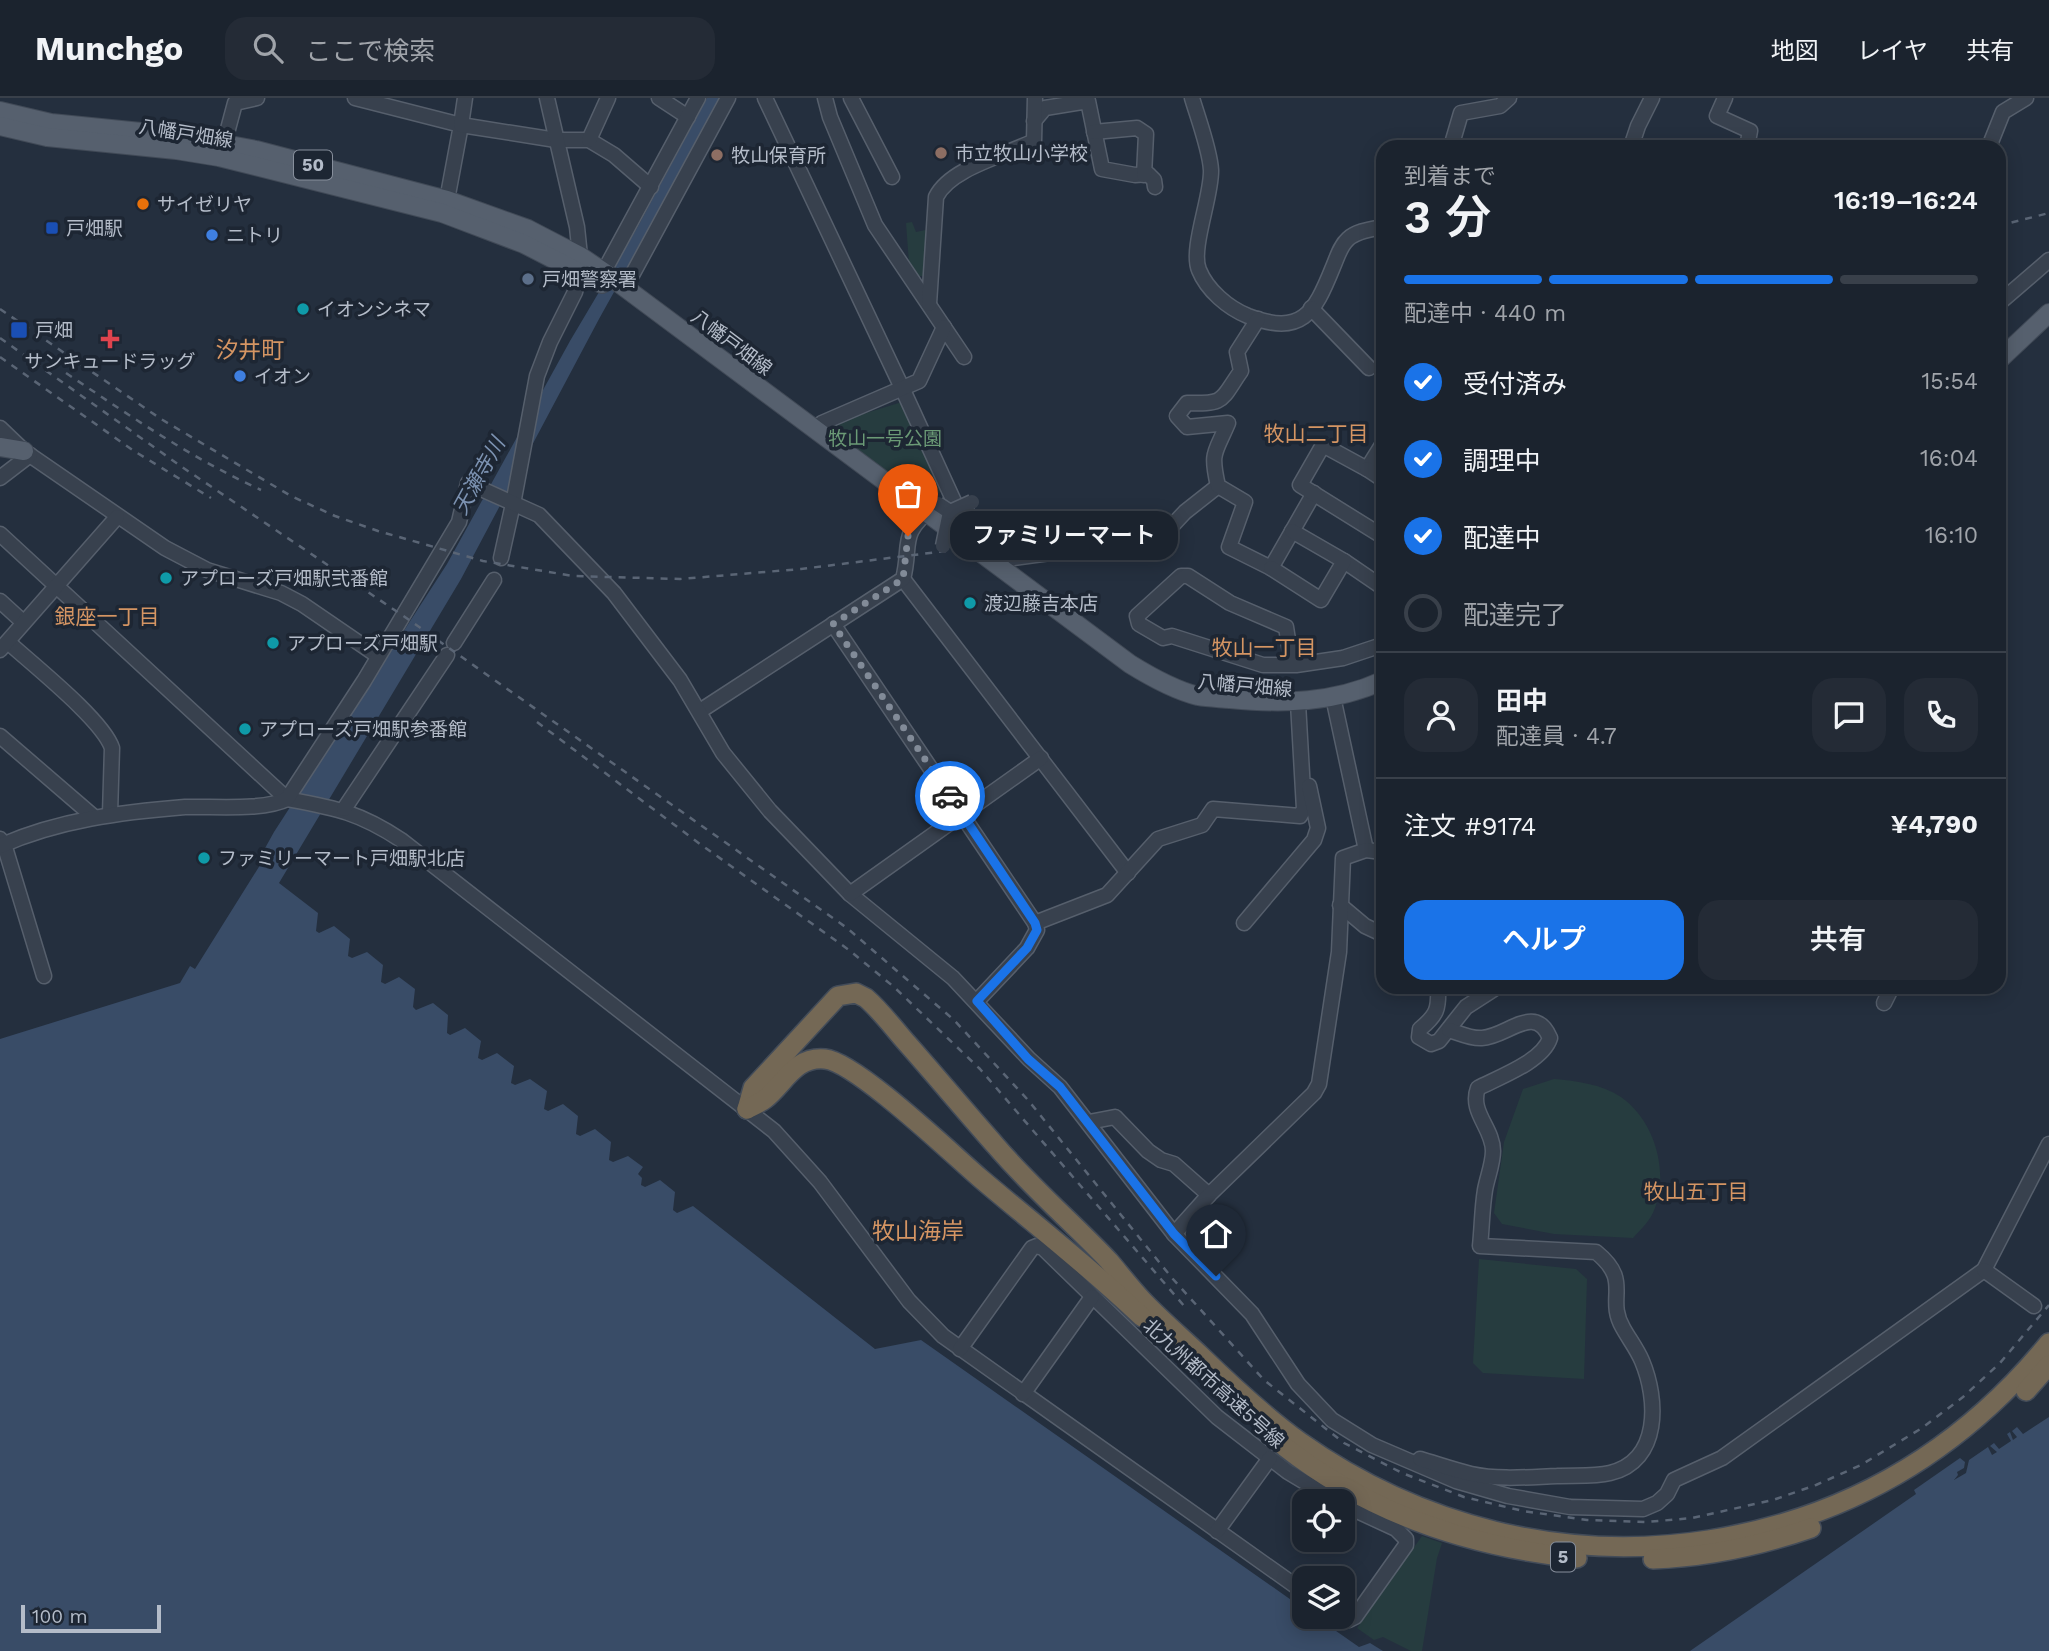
<!DOCTYPE html>
<html lang="ja">
<meta charset="utf-8">
<style>
body{margin:0;font-family:"Work Sans","Noto Sans JP",sans-serif;background:#242b36;color:#f1f3f6;height:100vh;display:flex;flex-direction:column;font-size:26px;white-space:nowrap}
*{box-sizing:border-box;margin:0}
p{font-size:23px;color:#a0a4aa}
.icon{flex:none;width:38px;height:38px;fill:none;stroke:currentColor;stroke-width:2;stroke-linecap:round;stroke-linejoin:round}
.map{position:relative;flex:1;overflow:hidden}
.panel{position:absolute;left:1376px;top:42px;width:630px;height:854px;display:flex;flex-direction:column;background:#1b232e;border-radius:21px;box-shadow:0 4px 18px #0003,0 0 0 2px #39404a}
.panel>*{flex:none}
.fabs{position:absolute;left:1292px;top:1391px;display:grid;gap:14px}
.fabs a{display:grid;place-items:center;width:63px;height:63px;border-radius:14px;background:#1b232e;box-shadow:0 4px 18px #0003,0 0 0 2px #39404a;font-size:35px}
.scale{position:absolute;left:21px;bottom:18px;width:140px;box-sizing:border-box;padding-left:7px;border:4px solid #b4bcc9;border-top:0;font-size:19px;line-height:24px;white-space:nowrap;color:#b4bcc9;-webkit-text-stroke:5px #1d2633;paint-order:stroke}
.pin{position:absolute;display:grid;place-items:center;width:60px;height:60px;color:#fff;margin:-72px -30px;border-radius:50% 50% 50% 0;rotate:-45deg;box-shadow:0 0 7px #0007}
.pin .icon{rotate:45deg}
.courier{position:absolute;display:grid;place-items:center;width:70px;height:70px;margin:-35px;border:5px solid #1a73e8;border-radius:50%;background:#fff;color:#222;box-shadow:0 2px 9px #0007}
.bubble{position:absolute;height:49px;border-radius:21px;background:#1b232e;box-shadow:0 4px 18px #0003,0 0 0 2px #39404a;font-size:23px;font-weight:600;line-height:49px;text-align:center}
.summary em{font-style:normal;font-weight:600}
.summary div{display:flex;flex-direction:column-reverse}
.summary{display:flex;align-items:center;justify-content:space-between;height:119px;padding:0 28px}
h1{font-size:46px;font-weight:600;line-height:52px}
.bar{display:grid;grid-template-columns:repeat(4,1fr);gap:10px 7px;align-content:center;height:84px;padding:0 28px}
.bar i{height:9px;border-radius:5px;background:#39404a}
.bar .selected{background:#1a73e8}
.bar p{grid-column:span 4}
.line{display:flex;align-items:center;gap:18px;padding:0 28px;border-top:2px solid #39404a}
.line div{flex:1}
.round{display:grid;place-items:center;flex:none;width:74px;height:74px;border-radius:21px;background:#242b36}
ol{padding:0 28px;list-style:none}
li{display:flex;align-items:center;gap:21px;height:77px}
li p{margin-inline-start:auto}
li .icon{padding:7px;border-radius:50%;background:#1a73e8;color:#fff;stroke-width:4}
li:last-child{color:#a0a4aa}
li i{width:38px;height:38px;border:4px solid #39404a;border-radius:50%}
.primary-button{display:flex;gap:14px;margin-top:auto;padding:14px 28px}
.primary-button a{flex:1;height:80px;border-radius:21px;background:#1a73e8;color:#fff;font-size:28px;font-weight:600;line-height:80px;text-align:center}
.primary-button a+a{background:#242b36;color:#f1f3f6}
header{display:flex;align-items:center;gap:42px;box-sizing:border-box;height:98px;padding:0 35px;background:#1b232e;border-bottom:2px solid #39404a}
header strong{font-size:33px}
nav{display:flex;gap:38px;margin-inline-start:auto;font-size:24px}
.search{width:490px;height:63px;background:#242b36;display:flex;align-items:center;gap:18px;box-sizing:border-box;padding:0 24px;border-radius:21px;color:#a0a4aa;font-size:26px}
.map>svg:first-child{display:block}
</style>
<header>
<strong>Munchgo</strong>
<div class="search"><svg class="icon" aria-label="search" viewBox="0 0 24 24"><circle cx="10" cy="10" r="6"/><path d="M15 15l6 6"/></svg>ここで検索</div>
<nav><a>地図</a><a>レイヤ</a><a>共有</a></nav>
</header>
<div class="map">
<svg width="2049" height="1553" viewBox="0 0 2049 1553">
<rect width="100%" height="100%" fill="#242f3e"/>
<g fill="#263c3f">
<polygon points="912,124 916,134 930,131 926,178 917,178 909,165 906,125"/>
<polygon points="902,304 945,391 923,405 824,331 837,324"/>
<path d="M1554 981C1577 983 1601 986 1621 999 1654 1022 1669 1072 1655 1110 1651 1122 1641 1131 1633 1140L1554 1136 1502 1126 1494 1115 1504 1044 1523 991Z"/>
<polygon points="1479,1161 1576,1171 1587,1181 1584,1281 1483,1275 1473,1265"/>
<polygon points="1422,1438 1442,1445 1437,1460 1422,1553 1411,1553 1383,1539 1374,1542 1357,1530"/>
</g>
<g fill="#394c67">
<polygon points="707,0 722,0 599,221 461,481 279,785 318,815 316,833 319,835 334,828 350,841 348,858 352,860 367,854 383,867 381,884 385,886 399,879 415,891 413,909 416,912 433,905 448,917 447,935 450,937 465,930 481,943 478,960 482,962 497,955 514,968 511,985 515,987 530,981 547,993 544,1011 548,1013 563,1006 578,1018 576,1036 580,1038 595,1031 611,1044 609,1062 613,1064 628,1058 643,1069 638,1076 642,1080 641,1087 645,1089 660,1082 675,1094 673,1112 677,1115 693,1108 875,1251 921,1242 1304,1511 1304,1519 1316,1519 1359,1549 1370,1545 1383,1553 0,1553 0,941 180,885 190,868 195,871 262,764 259,761 274,734 447,466 570,243 637,130"/>
<polygon points="2049,1319 2049,1553 1690,1553 1916,1396 1914,1392 1960,1360 1965,1364 1964,1370 1957,1374 1958,1377 1954,1382 1966,1375 1969,1362 1988,1349 1992,1357 1997,1354 1990,1348 1994,1345 1999,1351 2011,1343 2007,1336 2010,1334 2013,1342 2017,1339 2012,1333 2017,1329 2023,1336"/>
</g>
<g fill="none" stroke-linecap="round" stroke-linejoin="round">
<g stroke="#565f6c" stroke-width="17">
<g id="minor">
<polyline points="355,0 461,27 447,102"/>
<polyline points="465,0 461,27 556,42 589,42 614,57 651,89"/>
<polyline points="659,0 688,19"/>
<polyline points="765,0 903,292 968,434 991,463 1109,447 1149,438 1170,430 1185,414 1218,388"/>
<polyline points="825,0 830,19 875,127 964,259"/>
<polyline points="851,0 892,79"/>
<path d="M1192 0C1198 20 1210 52 1211 72 1212 98 1190 151 1199 172 1207 192 1228 210 1248 218 1302 238 1314 216 1333 169 1337 160 1340 148 1348 141 1356 133 1372 131 1382 129"/>
<polyline points="1725,0 1717,18 1750,33 1747,49"/>
<polyline points="1034,23 1045,10 1088,3 1102,71 1135,77 1148,76 1154,82 1155,89"/>
<polyline points="1094,34 1137,30 1146,36 1144,77"/>
<polyline points="589,42 608,0"/>
<polyline points="224,46 235,5 257,0"/>
<polyline points="1451,49 1461,15 1500,8 1509,0"/>
<polyline points="1631,49 1638,28 1652,0"/>
<polyline points="1989,49 2003,14 2026,0"/>
<polyline points="603,175 698,0"/>
<polyline points="625,190 728,0"/>
<path d="M929 206 936 99C950 70 1006 57 1034 43L1035 0"/>
<polyline points="1998,206 2049,162"/>
<polyline points="1311,210 1369,270"/>
<path d="M1258 221 1237 254 1241 273C1220 303 1226 306 1187 305L1177 318 1187 329 1228 325C1215 356 1210 353 1218 388L1245 404 1229 449 1271 470 1314 395"/>
<polyline points="0,330 24,353 165,450 207,472 281,495 302,506 378,558"/>
<polyline points="814,331 822,325 919,283 944,229"/>
<polyline points="1382,347 1367,371 1323,347 1300,387 1382,438"/>
<polyline points="1367,371 1382,381"/>
<polyline points="0,380 30,357"/>
<path d="M0 436 287 701C335 710 359 714 401 742L774 1033 820 1084 909 1203 943 1238 1304 1494"/>
<polyline points="501,460 513,406 537,278 550,244 575,194 578,183 580,158 577,129 547,0"/>
<polyline points="1344,463 1382,489"/>
<polyline points="1271,470 1321,502 1344,463 1292,433"/>
<polyline points="903,481 1128,775"/>
<polyline points="0,503 23,524"/>
<polyline points="833,526 1035,825 1037,832 1027,850 977,903"/>
<path d="M8 544C32 566 103 622 112 650L110 716"/>
<polyline points="454,545 494,482"/>
<polyline points="0,552 117,419"/>
<polyline points="1292,567 1286,529 1230,505 1188,478 1181,478 1137,518 1139,526 1163,540 1172,538 1263,567 1296,567 1343,560 1382,547"/>
<polyline points="1333,599 1366,752"/>
<path d="M700 613 903 481C912 447 898 436 933 410"/>
<polyline points="0,638 94,719"/>
<polyline points="344,711 447,557"/>
<polyline points="0,741 4,746 44,878"/>
<path d="M0 748C58 722 122 714 185 709 212 708 264 713 287 701L364 583 459 424 468 385 539 417 614 495 680 582 723 655 770 713 850 796 953 880 1029 961 1060 989 1174 1136 1252 1216 1298 1286 1332 1322 1372 1347 1456 1383 1508 1398 1570 1409 1643 1411 1657 1405 1667 1396 1674 1382 1722 1360 1984 1172 2049 1046"/>
<polyline points="850,796 1041,660"/>
<polyline points="1340,807 1365,828 1382,836"/>
<polyline points="1035,825 1107,797 1158,741 1202,727 1213,711 1300,718 1304,711 1298,605"/>
<polyline points="1244,825 1314,742 1318,730 1309,688"/>
<path d="M1438 889C1439 911 1437 917 1420 931L1419 939 1431 946 1439 943 1466 909 1497 889"/>
<polyline points="1884,905 1892,889"/>
<polyline points="1089,1024 1115,1019 1148,1053 1161,1062 1174,1066 1209,1097"/>
<polyline points="1174,1136 1209,1097 1314,995 1319,986 1339,854 1343,760 1366,752 1382,754"/>
<polyline points="1984,1172 2034,1208"/>
<polyline points="960,1251 1032,1150 1037,1148 1043,1150 1217,1319 1288,1374 1338,1404"/>
<polyline points="1023,1296 1092,1199"/>
<path d="M1420 1361C1437 1366 1454 1372 1471 1376 1499 1382 1529 1379 1557 1378 1574 1377 1594 1379 1610 1375 1661 1363 1658 1301 1642 1263 1637 1251 1629 1241 1623 1230 1605 1199 1633 1184 1596 1154L1480 1148C1482 1129 1482 1110 1485 1092 1487 1080 1493 1066 1493 1053 1493 1030 1469 1014 1478 990 1500 979 1543 963 1550 940 1535 904 1507 939 1482 940 1471 941 1459 935 1449 932"/>
<polyline points="1217,1433 1270,1360"/>
<polyline points="1339,1519 1349,1522 1355,1519 1406,1447 1406,1441 1396,1431 1342,1406"/>
</g>
</g>
<g stroke="#414a57" stroke-width="20">
<g id="major">
<path d="M0 13 51 25 181 38 256 52 447 102 528 131 580 158 608 177 1130 566C1151 579 1174 592 1198 598 1208 600 1220 600 1230 601 1283 606 1334 605 1382 583"/>
<polyline points="0,28 47,39 176,52 219,59 442,115 524,146 602,186"/>
<polyline points="1998,263 2049,215"/>
<polyline points="0,349 24,353"/>
</g>
</g>
<g stroke="#434c59" stroke-width="22">
<g id="highway">
<path d="M747 1011 753 990 838 898 856 895 866 900C880 912 892 928 905 943 936 978 965 1013 996 1048 1031 1089 1072 1124 1109 1163 1120 1176 1130 1189 1142 1202 1160 1221 1181 1239 1200 1257 1232 1288 1264 1318 1300 1344 1419 1428 1564 1465 1709 1442 1848 1420 1960 1354 2049 1245"/>
<path d="M747 1011C753 1008 760 1005 765 1001 785 985 795 958 825 961 856 964 951 1055 980 1080 1034 1126 1090 1169 1142 1219"/>
<polyline points="2026,1293 2049,1267"/>
<path d="M1285 1349C1370 1416 1471 1449 1577 1460"/>
<path d="M1653 1461C1707 1459 1759 1448 1811 1430"/>
</g>
</g>
<use href="#minor" stroke="#38414e" stroke-width="14"/>
<use href="#major" stroke="#56606e" stroke-width="18"/>
<use href="#highway" stroke="#746855" stroke-width="19"/>
<g stroke="#5a6575" stroke-width="2.5" stroke-dasharray="7 7" stroke-linecap="butt">
<polyline points="1998,128 2049,115"/>
<polyline points="0,211 161,321 291,398 335,418 378,433 483,463 573,478 680,481 801,471 1042,441 1147,425"/>
<polyline points="0,240 182,369 402,517 847,830 954,922 1028,1002 1172,1180 1264,1282 1344,1345 1402,1375 1464,1399 1523,1413 1587,1422 1647,1424 1692,1420 1773,1402 1816,1387 1861,1367 1922,1330 1963,1299 2000,1265 2049,1207"/>
<polyline points="0,259 134,353 211,400"/>
<path d="M66 275C130 318 191 360 261 392"/>
<polyline points="537,624 700,746 849,852 894,889 980,971 1185,1209"/>
</g>
<g stroke="#565f6c" stroke-width="17" stroke-linecap="butt">
<g id="minor-bridge">
<polyline points="938,406 950,414 943,448"/>
<polyline points="950,414 972,404"/>
</g>
</g>
<use href="#minor-bridge" stroke="#38414e" stroke-width="14"/>
</g>
<g fill="none" stroke-linecap="round" stroke-linejoin="round">
<polyline stroke="#828b98" stroke-width="7" stroke-dasharray="0 12.6" points="908,438 903,481 833,526 950,698"/>
<polyline stroke="#1a73e8" stroke-width="9" points="950,698 1035,825 1037,832 1027,850 977,903 1028,961 1060,989 1174,1136 1216,1178"/>
</g>
<g fill="#8d6e63" stroke="#1d2633" stroke-width="2.5">
<circle cx="941" cy="55" r="7"/>
<circle cx="717" cy="57" r="7"/>
</g>
<circle fill="#e8710a" stroke="#1d2633" stroke-width="2.5" cx="143" cy="106" r="7"/>
<g fill="#1a4fb4" stroke="#1d2633" stroke-width="2.5">
<rect x="45" y="123" width="14" height="14" rx="3.5"/>
<rect x="10" y="223" width="18" height="18" rx="3.5"/>
</g>
<g fill="#3f7fe0" stroke="#1d2633" stroke-width="2.5">
<circle cx="212" cy="137" r="7"/>
<circle cx="240" cy="278" r="7"/>
</g>
<circle fill="#5c6f8a" stroke="#1d2633" stroke-width="2.5" cx="528" cy="181" r="7"/>
<g fill="#0f9aa8" stroke="#1d2633" stroke-width="2.5">
<circle cx="303" cy="211" r="7"/>
<circle cx="166" cy="480" r="7"/>
<circle cx="970" cy="505" r="7"/>
<circle cx="273" cy="545" r="7"/>
<circle cx="245" cy="631" r="7"/>
<circle cx="204" cy="760" r="7"/>
</g>
<path fill="#e0444e" stroke="#1d2633" stroke-width="2.5" d="M106.5 230.5h7v7h7v7h-7v7h-7v-7h-7v-7h7z"/>
<g text-anchor="middle" stroke-width="7" stroke-linejoin="round" paint-order="stroke">
<g fill="#1d2633" stroke="#878f9c" stroke-width="2">
<rect x="294" y="52.5" width="38" height="29" rx="5"/>
<rect x="1551" y="1444.5" width="24" height="29" rx="5"/>
</g>
<g font-size="18" font-weight="bold" fill="#b4bcc9">
<text x="313" y="73">50</text>
<text x="1563" y="1465">5</text>
</g>
<g font-size="19" fill="#b4bcc9" stroke="#1d2633">
<text transform="translate(186 35) rotate(9)" y="7">八幡戸畑線</text>
<text transform="translate(732 244) rotate(37)" y="7">八幡戸畑線</text>
<text transform="translate(1245 587) rotate(5)" y="7">八幡戸畑線</text>
<text transform="translate(1214 1285) rotate(42)" y="7">北九州都市高速5号線</text>
</g>
<g font-size="19" fill="#b4bcc9" stroke="#1d2633" text-anchor="start">
<text x="955" y="62">市立牧山小学校</text>
<text x="731" y="64">牧山保育所</text>
<text x="157" y="113">サイゼリヤ</text>
<text x="66" y="137">戸畑駅</text>
<text x="226" y="144">ニトリ</text>
<text x="542" y="188">戸畑警察署</text>
<text x="317" y="218">イオンシネマ</text>
<text x="35" y="239">戸畑</text>
<text x="110" y="270" text-anchor="middle">サンキュードラッグ</text>
<text x="254" y="285">イオン</text>
<text x="180" y="487">アプローズ戸畑駅弐番館</text>
<text x="984" y="512">渡辺藤吉本店</text>
<text x="287" y="552">アプローズ戸畑駅</text>
<text x="259" y="638">アプローズ戸畑駅参番館</text>
<text x="218" y="767">ファミリーマート戸畑駅北店</text>
</g>
<g font-size="19" fill="#6b9a76" stroke="#1d2633">
<text x="885" y="347">牧山一号公園</text>
</g>
<g font-size="21" fill="#d59563" stroke="#1d2633">
<text x="1316" y="343">牧山二丁目</text>
<text x="107" y="526">銀座一丁目</text>
<text x="1264" y="557">牧山一丁目</text>
<text x="1696" y="1101">牧山五丁目</text>
</g>
<g font-size="21" font-style="italic" fill="#7c92b1" stroke="#1d2633">
<text transform="translate(479 378) rotate(-61)" y="7">天瀬寺川</text>
</g>
<g font-size="23" fill="#d59563" stroke="#1d2633">
<text x="250" y="260">汐井町</text>
<text x="918" y="1141">牧山海岸</text>
</g>
</g>
</svg>
<div class="fabs">
<a><svg class="icon" aria-label="locate" viewBox="0 0 24 24"><circle cx="12" cy="12" r="6"/><path d="M12 2v4M12 18v4M2 12h4M18 12h4"/></svg></a>
<a><svg class="icon" aria-label="layers" viewBox="0 0 24 24"><path d="M12 4l9 5-9 5-9-5zM3 14l9 5 9-5"/></svg></a>
</div>
<div class="scale">100 m</div>
<div class="pin" style="left:908px;top:438px;background:#ea580c"><svg class="icon" aria-label="bag" viewBox="0 0 24 24"><path d="M5 8h14l-1 12H6zM9 8a3 3 0 0 1 6 0"/></svg></div>
<div class="pin" style="left:1216px;top:1178px;background:#1f2937"><svg class="icon" aria-label="home" viewBox="0 0 24 24"><path d="M3 11l9-7 9 7M6 9v11h12V9"/></svg></div>
<div class="courier" style="left:950px;top:698px"><svg class="icon" aria-label="car" viewBox="0 0 24 24"><path d="M5 17H2v-5l4-1 3-4h7l3 4 3 1v5h-3M9 17h6M6 11h13"/><circle cx="7" cy="17" r="2"/><circle cx="17" cy="17" r="2"/></svg></div>
<div class="bubble" style="left:950px;top:413px;width:228px">ファミリーマート</div>
<section class="panel">
<div class="summary"><div><h1>3 分</h1><p>到着まで</p></div><em>16:19–16:24</em></div>
<div class="bar"><i class="selected"></i><i class="selected"></i><i class="selected"></i><i></i><p>配達中 · 440 m</p></div>
<ol>
<li><svg class="icon" aria-label="check" viewBox="0 0 24 24"><path d="M5 12l5 5 9-10"/></svg>受付済み<p>15:54</p></li>
<li><svg class="icon" aria-label="check" viewBox="0 0 24 24"><path d="M5 12l5 5 9-10"/></svg>調理中<p>16:04</p></li>
<li><svg class="icon" aria-label="check" viewBox="0 0 24 24"><path d="M5 12l5 5 9-10"/></svg>配達中<p>16:10</p></li>
<li><i></i>配達完了</li>
</ol>
<div class="line" style="height:126px"><a class="round"><svg class="icon" aria-label="person" viewBox="0 0 24 24"><circle cx="12" cy="8" r="4"/><path d="M4 21q1-7 8-7t8 7"/></svg></a><div><b>田中</b><p>配達員 · 4.7</p></div><a class="round"><svg class="icon" aria-label="chat" viewBox="0 0 24 24"><path d="M4 5h16v11H9l-5 4z"/></svg></a><a class="round"><svg class="icon" aria-label="phone" viewBox="0 0 24 24"><path d="M5 4h4l2 5-3 2q2 4 5 5l2-3 5 2v4C11 20 4 13 5 4z"/></svg></a></div>
<div class="line" style="height:91px"><div>注文 #9174</div><b>¥4,790</b></div>
<div class="primary-button"><a>ヘルプ</a><a>共有</a></div>
</section>
</div>
